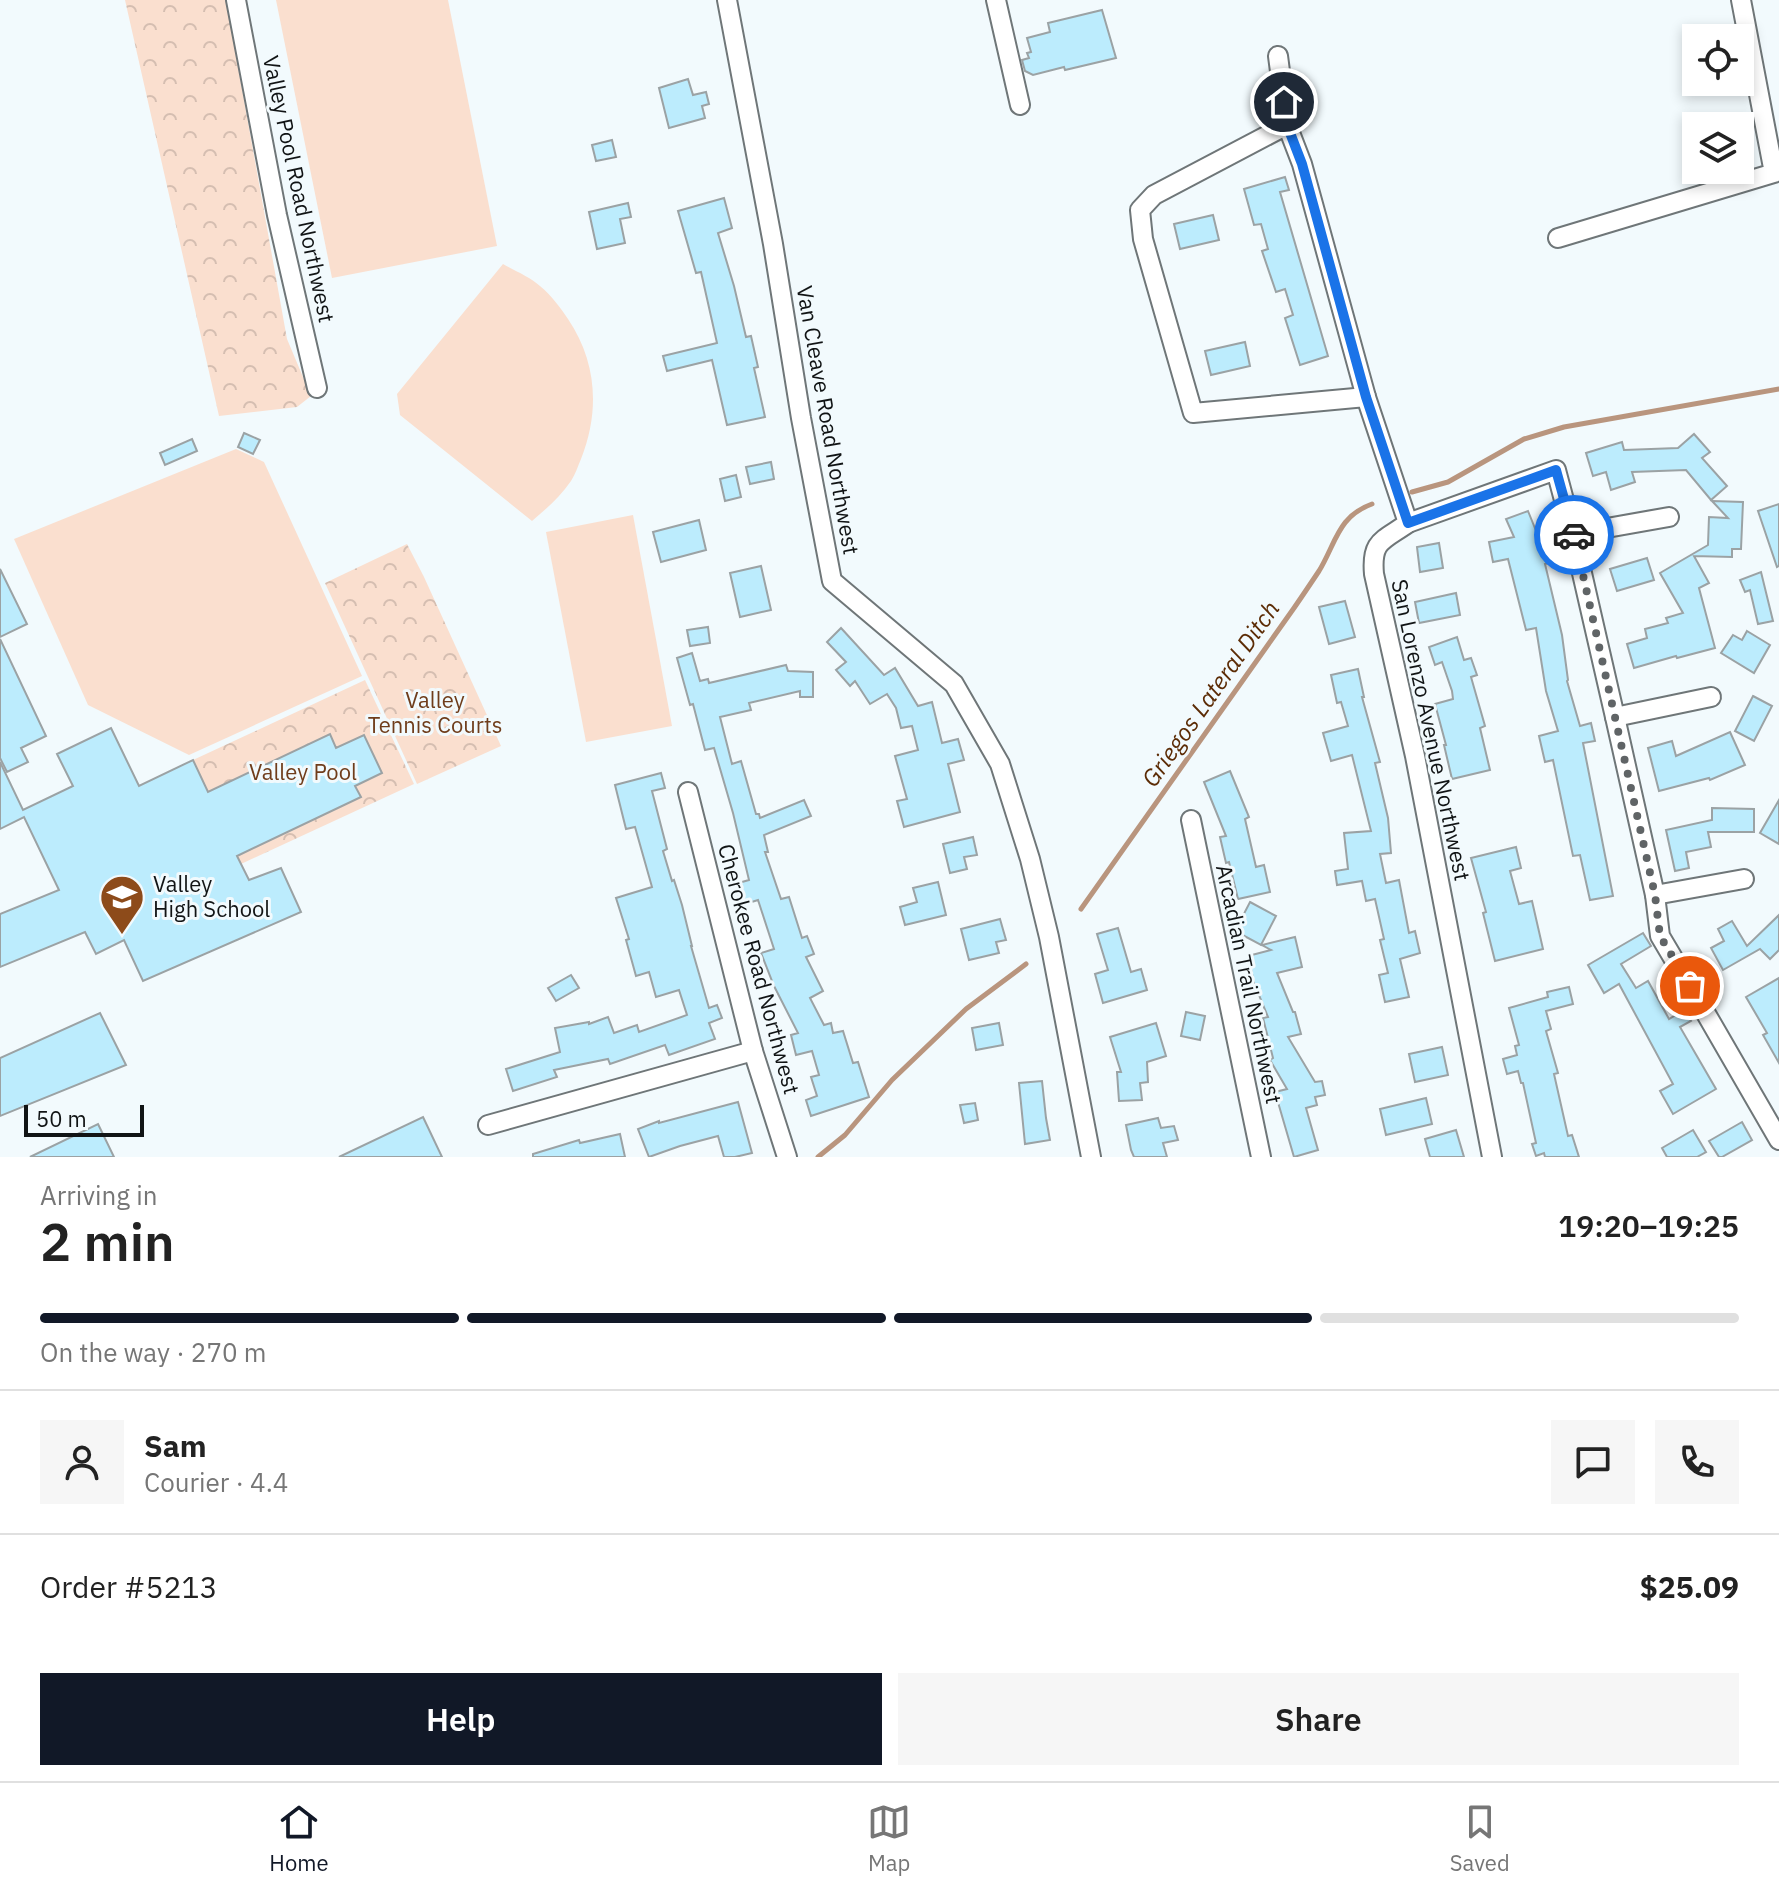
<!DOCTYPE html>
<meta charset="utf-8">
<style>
body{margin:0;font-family:"IBM Plex Sans",sans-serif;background:#f6f6f6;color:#222;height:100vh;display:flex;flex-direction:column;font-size:30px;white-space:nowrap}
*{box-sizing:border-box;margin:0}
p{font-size:26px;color:#767676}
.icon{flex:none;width:44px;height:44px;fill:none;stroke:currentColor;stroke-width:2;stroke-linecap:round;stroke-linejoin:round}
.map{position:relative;height:1157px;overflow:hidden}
.sheet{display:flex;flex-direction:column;background:#fff;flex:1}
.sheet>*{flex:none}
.fabs{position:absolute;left:1682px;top:24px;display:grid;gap:16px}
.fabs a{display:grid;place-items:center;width:72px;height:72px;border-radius:0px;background:#fff;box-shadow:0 4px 12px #0003;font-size:40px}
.scale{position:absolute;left:24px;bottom:20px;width:120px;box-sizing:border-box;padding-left:8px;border:4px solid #111415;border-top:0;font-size:22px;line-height:28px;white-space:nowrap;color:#111415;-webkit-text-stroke:6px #f2fafd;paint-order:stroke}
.pin{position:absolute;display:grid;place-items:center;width:68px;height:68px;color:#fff;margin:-34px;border:4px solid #fff;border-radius:50%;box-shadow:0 2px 8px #0007}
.courier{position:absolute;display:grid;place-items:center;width:80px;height:80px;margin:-40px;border:6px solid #1a73e8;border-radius:50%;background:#fff;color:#222;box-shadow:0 2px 10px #0007}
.head em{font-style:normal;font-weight:600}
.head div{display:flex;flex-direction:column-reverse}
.head{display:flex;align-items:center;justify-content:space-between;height:136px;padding:0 40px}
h1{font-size:52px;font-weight:600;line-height:60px}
.bar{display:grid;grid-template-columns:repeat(4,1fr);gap:12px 8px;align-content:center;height:96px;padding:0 40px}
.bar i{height:10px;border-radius:6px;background:#e0e0e0}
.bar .active{background:#111827}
.bar p{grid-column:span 4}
.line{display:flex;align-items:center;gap:20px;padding:0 40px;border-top:2px solid #e0e0e0}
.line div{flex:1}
.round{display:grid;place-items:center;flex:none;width:84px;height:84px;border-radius:0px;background:#f6f6f6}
.primary-button{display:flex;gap:16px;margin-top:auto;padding:16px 40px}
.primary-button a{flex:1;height:92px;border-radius:0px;background:#111827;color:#fff;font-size:32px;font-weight:600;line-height:92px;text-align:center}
.primary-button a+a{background:#f6f6f6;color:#222}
.menu{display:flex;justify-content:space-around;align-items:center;height:112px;border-top:2px solid #e0e0e0;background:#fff;font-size:22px;color:#767676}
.menu a{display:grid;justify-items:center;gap:4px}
.menu .active{color:#111827}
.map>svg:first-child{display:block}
</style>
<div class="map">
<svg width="1779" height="1157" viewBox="0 0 1779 1157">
<defs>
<pattern id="park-crowns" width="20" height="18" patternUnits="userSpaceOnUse" patternTransform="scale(2)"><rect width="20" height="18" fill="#fadfcf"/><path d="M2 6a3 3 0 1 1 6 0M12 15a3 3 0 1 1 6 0" fill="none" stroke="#d5beb1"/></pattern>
</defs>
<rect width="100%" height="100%" fill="#f2fafd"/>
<g fill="#fadfcf">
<polygon points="276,0 448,0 497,246 332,278"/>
<path d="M503 264C515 271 530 277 540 286 551 295 560 307 568 319 597 362 600 411 581 459 578 466 575 475 571 481 560 497 546 509 532 521L400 415 397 394Z"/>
<polygon points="236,449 264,462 362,676 189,755 88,705 14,539"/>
<polygon points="633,515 672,726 586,742 546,532"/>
</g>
<g fill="url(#park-crowns)">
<polygon points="125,0 226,0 287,339 311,396 297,407 219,416"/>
<polygon points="407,544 424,577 501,746 417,784 325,583"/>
<polygon points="365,680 414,784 241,864 193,760"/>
</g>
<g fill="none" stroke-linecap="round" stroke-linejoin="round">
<g stroke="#b9957e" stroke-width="5">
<polyline points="1412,492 1448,482 1524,439 1564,427 1779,389"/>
<path d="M1081 909 1294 608C1303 595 1311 583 1319 571 1336 543 1338 516 1372 504"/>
<polyline points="818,1157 845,1135 892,1080 966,1009 1026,964"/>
</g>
</g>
<g fill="#bcecfd" stroke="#9ba2a4" stroke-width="2">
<polygon points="1102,10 1116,58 1065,70 1064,67 1033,75 1025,71 1022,60 1029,58 1027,53 1031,52 1027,38 1050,32 1048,23"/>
<polygon points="688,79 693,95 706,92 709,104 702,106 705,118 669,128 659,88"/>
<polygon points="612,140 616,157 596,161 592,145"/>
<polygon points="1285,177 1289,190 1280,192 1328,356 1300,365 1285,318 1293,315 1285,289 1276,292 1262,251 1268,249 1261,224 1254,225 1244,189"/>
<polygon points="724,198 732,228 718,233 734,286 746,337 751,336 758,367 754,368 765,417 727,425 712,360 667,371 663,356 717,343 701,272 696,273 678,211"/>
<polygon points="628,203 631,217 620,219 625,243 597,249 589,212"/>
<polygon points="1213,215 1219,240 1180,249 1174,224"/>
<polygon points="1245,342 1250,366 1211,375 1205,351"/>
<polygon points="244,433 260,440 253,454 238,447"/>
<polygon points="1694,434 1710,452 1702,458 1727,486 1711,500 1686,470 1632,472 1635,482 1611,490 1606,472 1593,476 1586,453 1622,442 1624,450 1678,448"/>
<polygon points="192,439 197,451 165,465 160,453"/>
<polygon points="771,462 774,479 750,484 746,467"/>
<polygon points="736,475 741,497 725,501 720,479"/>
<polygon points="1712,501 1743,502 1741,549 1732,549 1732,557 1694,556 1709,583 1699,588 1715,648 1677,658 1676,656 1634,668 1627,644 1647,638 1645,629 1668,623 1666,618 1683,613 1660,573 1708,545 1709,517 1728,518"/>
<polygon points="1779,504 1779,566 1777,567 1758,511"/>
<polygon points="1528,511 1549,563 1545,564 1562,635 1568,680 1567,681 1580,726 1591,723 1595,741 1583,743 1613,896 1590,900 1580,855 1573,856 1553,760 1545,762 1539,736 1558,731 1546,691 1536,628 1526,630 1508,559 1493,562 1489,542 1514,537 1506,519"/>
<polygon points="699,520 706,550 661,562 653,532"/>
<polygon points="1439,543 1443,568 1420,572 1417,547"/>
<polygon points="1647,558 1654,580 1617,591 1610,569"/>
<polygon points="761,566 771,610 740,617 730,573"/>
<polygon points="0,569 27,624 0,637"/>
<polygon points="1761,572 1773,621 1758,624 1750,590 1745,592 1740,580"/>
<polygon points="1456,593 1460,615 1419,623 1415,602"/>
<polygon points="1345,601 1355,637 1329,644 1319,607"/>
<polygon points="708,627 710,643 690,646 687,630"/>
<polygon points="841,628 884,675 895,668 918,706 932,702 942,743 958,739 964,760 948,764 960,812 904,827 897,801 907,799 895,756 918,750 912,726 901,728 896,708 887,694 870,704 855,681 850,686 836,670 846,662 827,642"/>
<polygon points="1747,631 1770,645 1754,673 1721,653 1733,635 1742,640"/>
<polygon points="1457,637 1464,660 1471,658 1477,675 1471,677 1485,726 1480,728 1490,770 1452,779 1444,745 1446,745 1435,704 1453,699 1452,691 1442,662 1435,665 1429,647"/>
<polygon points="0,639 46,736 21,748 28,762 7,772 0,758"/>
<polygon points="692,653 700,681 708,679 709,683 786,665 788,671 813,672 813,697 800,697 800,691 749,703 751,710 720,717 732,764 741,761 756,814 759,814 760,818 804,800 811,816 764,835 768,852 765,852 781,899 789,897 802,938 807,936 814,954 806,957 823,991 810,998 824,1025 831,1023 833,1033 843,1031 853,1063 858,1062 869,1097 811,1116 806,1100 817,1096 811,1077 819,1075 812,1051 796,1055 791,1035 798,1033 774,986 761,953 774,949 758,900 742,905 735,884 749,880 733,813 714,748 705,750 693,704 690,705 677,658"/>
<polygon points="1358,669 1364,697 1362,697 1380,762 1375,763 1388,818 1391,853 1380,854 1386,883 1399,880 1409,933 1415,931 1420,953 1400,959 1409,997 1385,1002 1379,975 1388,973 1380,940 1384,939 1375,899 1366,901 1362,881 1337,885 1335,871 1348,869 1344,833 1371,831 1352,755 1331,761 1323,733 1348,726 1341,702 1337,703 1331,675"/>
<polygon points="1753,696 1772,706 1754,741 1735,731"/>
<polygon points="111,728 139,786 193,760 208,792 330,734 336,748 364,735 382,773 355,786 361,797 237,856 249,880 281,868 301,912 143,981 124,940 96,954 85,932 0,967 0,914 59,890 24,817 0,829 0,762 23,810 73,786 57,754"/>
<polygon points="1730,732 1745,765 1710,780 1709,778 1659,791 1648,748 1672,741 1676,756"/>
<polygon points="1230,771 1249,817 1245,819 1256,867 1264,865 1270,892 1238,899 1229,862 1226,863 1220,837 1226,836 1204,782"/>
<polygon points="661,773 665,788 652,791 667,849 663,851 672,881 674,880 682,905 692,946 691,946 709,1008 717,1005 722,1018 709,1023 715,1039 669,1055 665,1045 610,1064 608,1059 554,1070 557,1077 513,1091 506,1069 560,1052 555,1028 589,1022 589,1024 608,1017 614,1033 637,1025 639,1032 687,1015 679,990 656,997 649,972 636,976 626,940 629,939 616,898 652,887 635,827 626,829 615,785"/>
<polygon points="1779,800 1779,844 1760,833"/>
<polygon points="1712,808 1754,809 1754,832 1708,832 1711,847 1686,852 1689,868 1675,871 1666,830 1712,820"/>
<polygon points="973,837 977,855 964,857 967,869 950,873 943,844"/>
<polygon points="1516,847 1521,868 1510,871 1519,904 1532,901 1543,949 1495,961 1483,913 1486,912 1471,858"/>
<polygon points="938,882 946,915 905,925 900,907 917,902 913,888"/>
<polygon points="1250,902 1276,916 1261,945 1235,931"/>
<polygon points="1779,915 1779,950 1770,959 1760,949 1723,970 1711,948 1724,941 1718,929 1732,921 1747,946"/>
<polygon points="1000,919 1006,940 996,942 999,953 969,960 961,929"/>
<polygon points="1118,928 1131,972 1141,969 1147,990 1103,1003 1095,974 1108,970 1097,934"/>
<polygon points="1643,933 1651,946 1621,964 1636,988 1648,981 1669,1019 1684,1010 1691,1021 1680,1027 1716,1089 1673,1114 1660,1091 1673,1084 1619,984 1604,993 1588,965"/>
<polygon points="1295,937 1302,967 1277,973 1293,1012 1295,1012 1301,1034 1288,1037 1315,1082 1322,1081 1325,1095 1315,1097 1317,1105 1306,1108 1318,1150 1294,1157 1275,1092 1287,1089 1270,1060 1273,1058 1263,1018 1268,1017 1254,983 1248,956 1271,950 1262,945"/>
<polygon points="571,975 579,988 556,1001 548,988"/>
<polygon points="1779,978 1779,1063 1763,1035 1767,1033 1746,997"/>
<polygon points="1569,987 1573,1004 1546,1011 1551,1029 1546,1031 1558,1073 1554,1074 1568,1136 1572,1135 1579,1157 1545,1157 1544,1153 1536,1156 1532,1144 1536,1143 1523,1083 1521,1083 1518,1071 1507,1074 1503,1059 1517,1055 1515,1046 1519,1045 1509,1008 1548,997 1547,992"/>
<polygon points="1186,1012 1205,1016 1200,1040 1181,1036"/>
<polygon points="100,1013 126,1065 0,1116 0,1058"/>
<polygon points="999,1023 1003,1045 976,1050 972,1028"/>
<polygon points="1156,1023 1166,1056 1147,1062 1148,1082 1140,1083 1142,1100 1119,1101 1117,1072 1121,1072 1110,1037"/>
<polygon points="1442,1047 1448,1075 1415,1082 1409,1054"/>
<polygon points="1042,1081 1046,1118 1050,1140 1025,1144 1019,1083"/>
<polygon points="1426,1098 1432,1124 1386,1135 1380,1109"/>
<polygon points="738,1102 752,1153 735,1157 724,1157 718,1136 680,1146 649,1157 638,1129 659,1121 659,1123"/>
<polygon points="975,1103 978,1120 964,1123 960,1105"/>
<polygon points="423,1117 442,1157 339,1157"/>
<polygon points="1158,1118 1161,1128 1174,1126 1178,1140 1163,1143 1167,1157 1134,1157 1131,1150 1126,1125"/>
<polygon points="1742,1122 1752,1140 1722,1157 1719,1157 1709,1141"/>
<polygon points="98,1124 114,1157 30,1157"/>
<polygon points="1456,1130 1464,1157 1430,1157 1425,1139"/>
<polygon points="1693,1130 1706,1152 1697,1157 1667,1157 1662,1148"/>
<polygon points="620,1134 625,1157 533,1157 533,1154 579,1140 580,1143"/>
</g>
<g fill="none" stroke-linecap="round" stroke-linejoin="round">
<g stroke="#6f7678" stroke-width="22">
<g id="street">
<polyline points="236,0 277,215 317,388"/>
<polyline points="727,0 773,244 801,418 832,581 954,684 1000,764 1030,859 1049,937 1091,1157"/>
<polyline points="996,0 1020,105"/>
<path d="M1278 56 1287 125 1302 164 1366 397 1408 523C1383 541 1371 540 1374 574L1415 756 1492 1157"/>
<polyline points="1287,125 1154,195 1140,210 1143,239 1193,413 1366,397"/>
<polyline points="1558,238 1774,173 1741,0"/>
<polyline points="1408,523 1556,470 1573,534 1615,717 1655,895 1660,936 1705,1012 1779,1140"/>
<polyline points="1573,534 1669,517"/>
<polyline points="1615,717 1711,697"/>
<polyline points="688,792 753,1051 787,1157"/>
<polyline points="1191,820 1261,1157"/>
<polyline points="1655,895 1744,879"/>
<polyline points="488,1125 753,1051"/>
</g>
</g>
<use href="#street" stroke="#fff" stroke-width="18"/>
</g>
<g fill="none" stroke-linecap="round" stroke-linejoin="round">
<polyline stroke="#606466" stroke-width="8" stroke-dasharray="0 14.4" points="1574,535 1655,895 1660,936 1690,986"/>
<polyline stroke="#1a73e8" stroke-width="10" points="1284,102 1287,125 1302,164 1366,397 1408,523 1556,470 1574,535"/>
</g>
<defs>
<g id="school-pin" transform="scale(2.3)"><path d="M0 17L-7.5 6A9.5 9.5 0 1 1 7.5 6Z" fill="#8d4b1a" stroke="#f2fafd"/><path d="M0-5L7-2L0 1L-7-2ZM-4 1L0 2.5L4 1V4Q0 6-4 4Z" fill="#fff"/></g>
</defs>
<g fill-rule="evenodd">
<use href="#school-pin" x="122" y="897"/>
</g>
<g text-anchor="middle" stroke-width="6" stroke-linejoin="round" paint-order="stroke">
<g font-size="22" fill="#111415" stroke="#f2fafd">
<text transform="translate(299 189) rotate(78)" y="8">Valley Pool Road Northwest</text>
<text transform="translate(828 420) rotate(80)" y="8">Van Cleave Road Northwest</text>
<text transform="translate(1431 730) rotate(78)" y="8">San Lorenzo Avenue Northwest</text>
<text transform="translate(759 969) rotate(75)" y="8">Cherokee Road Northwest</text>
<text transform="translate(1249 984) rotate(78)" y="8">Arcadian Trail Northwest</text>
</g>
<g font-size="22" fill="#6f3d1b" stroke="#f2fafd">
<text x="435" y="708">Valley<tspan x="435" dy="25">Tennis Courts</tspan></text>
<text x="303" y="780">Valley Pool</text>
</g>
<g font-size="22" fill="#111415" stroke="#f2fafd" text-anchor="start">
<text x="153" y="892">Valley<tspan x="153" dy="25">High School</tspan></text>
</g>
<g font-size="24" font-style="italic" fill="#5c2c06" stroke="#f2fafd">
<text transform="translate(1211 694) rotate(-55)" y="8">Griegos Lateral Ditch</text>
</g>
</g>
</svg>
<div class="fabs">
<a><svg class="icon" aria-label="locate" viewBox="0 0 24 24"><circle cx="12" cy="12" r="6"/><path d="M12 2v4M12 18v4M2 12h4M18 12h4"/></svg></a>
<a><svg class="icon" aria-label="layers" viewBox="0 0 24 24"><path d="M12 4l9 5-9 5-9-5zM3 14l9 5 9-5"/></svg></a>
</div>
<div class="scale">50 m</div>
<div class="pin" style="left:1690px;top:986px;background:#ea580c"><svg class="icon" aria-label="bag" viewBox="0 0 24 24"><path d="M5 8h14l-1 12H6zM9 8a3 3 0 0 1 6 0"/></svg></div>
<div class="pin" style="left:1284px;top:102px;background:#1f2937"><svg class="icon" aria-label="home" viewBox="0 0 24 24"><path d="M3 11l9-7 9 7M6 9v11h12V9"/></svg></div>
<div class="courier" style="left:1574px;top:535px"><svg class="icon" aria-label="car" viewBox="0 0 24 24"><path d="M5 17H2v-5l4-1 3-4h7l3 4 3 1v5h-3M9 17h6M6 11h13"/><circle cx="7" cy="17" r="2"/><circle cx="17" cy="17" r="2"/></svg></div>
</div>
<section class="sheet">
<div class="head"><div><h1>2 min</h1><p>Arriving in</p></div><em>19:20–19:25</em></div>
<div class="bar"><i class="active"></i><i class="active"></i><i class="active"></i><i></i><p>On the way · 270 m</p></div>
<div class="line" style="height:144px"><a class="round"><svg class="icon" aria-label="person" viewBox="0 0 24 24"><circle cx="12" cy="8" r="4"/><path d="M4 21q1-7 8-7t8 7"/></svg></a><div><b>Sam</b><p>Courier · 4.4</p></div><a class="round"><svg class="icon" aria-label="chat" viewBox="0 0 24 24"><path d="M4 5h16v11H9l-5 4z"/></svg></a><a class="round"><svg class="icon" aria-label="phone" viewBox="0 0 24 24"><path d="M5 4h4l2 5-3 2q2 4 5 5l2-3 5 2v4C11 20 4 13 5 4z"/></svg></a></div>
<div class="line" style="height:104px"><div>Order #5213</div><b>$25.09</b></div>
<div class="primary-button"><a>Help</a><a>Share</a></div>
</section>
<nav class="menu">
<a class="active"><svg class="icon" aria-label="home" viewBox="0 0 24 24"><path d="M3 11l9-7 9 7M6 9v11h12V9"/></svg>Home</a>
<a><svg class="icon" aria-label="map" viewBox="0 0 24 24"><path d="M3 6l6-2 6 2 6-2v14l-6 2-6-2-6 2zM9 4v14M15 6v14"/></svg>Map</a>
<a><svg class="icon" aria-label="saved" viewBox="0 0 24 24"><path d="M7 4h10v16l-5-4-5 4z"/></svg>Saved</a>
</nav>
